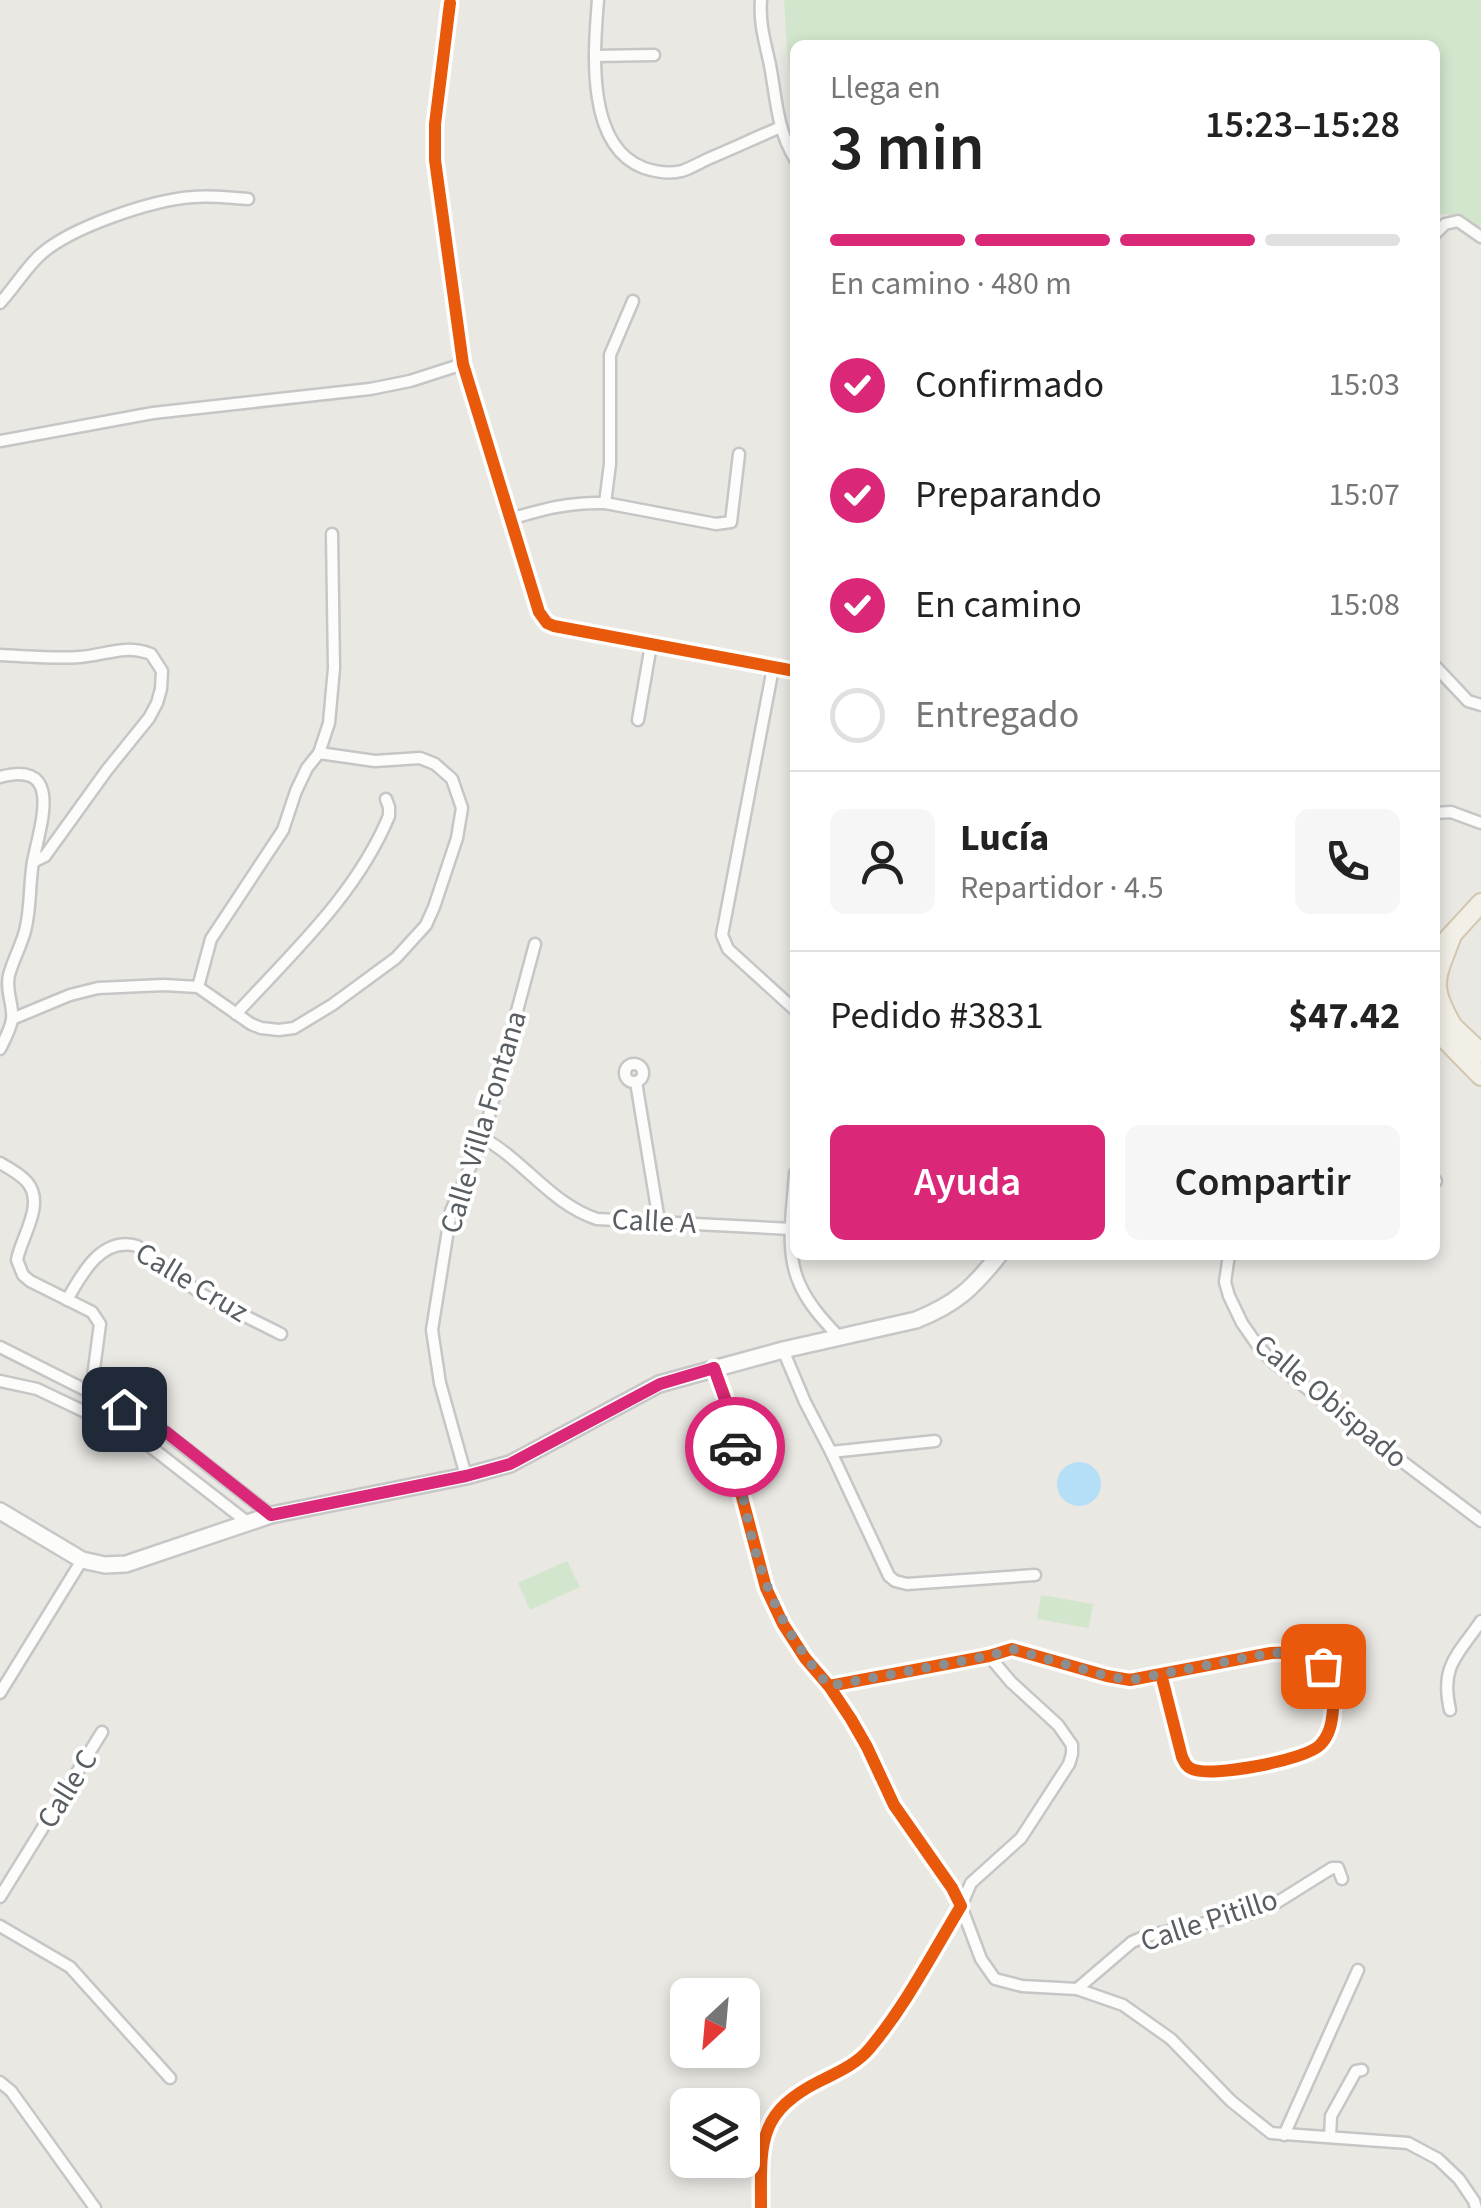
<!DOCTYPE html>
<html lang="es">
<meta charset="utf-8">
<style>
body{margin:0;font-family:"Source Sans 3",sans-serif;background:#f6f6f6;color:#222;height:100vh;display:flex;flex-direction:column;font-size:38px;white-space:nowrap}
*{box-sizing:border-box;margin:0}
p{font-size:32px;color:#767676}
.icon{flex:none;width:55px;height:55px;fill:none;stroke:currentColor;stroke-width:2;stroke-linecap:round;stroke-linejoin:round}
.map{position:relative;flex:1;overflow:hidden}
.details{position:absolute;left:790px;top:40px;width:650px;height:1220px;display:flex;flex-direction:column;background:#fff;border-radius:15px;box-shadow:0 5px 15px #0003}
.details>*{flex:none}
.needle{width:65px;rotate:206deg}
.buttons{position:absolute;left:670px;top:1978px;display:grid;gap:20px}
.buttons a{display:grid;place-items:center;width:90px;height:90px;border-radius:15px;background:#fff;box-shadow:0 5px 15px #0003;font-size:50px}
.pin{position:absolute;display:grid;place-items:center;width:85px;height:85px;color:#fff;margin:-42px;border-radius:20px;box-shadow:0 5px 15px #0006}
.courier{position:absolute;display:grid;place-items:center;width:100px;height:100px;margin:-50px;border:8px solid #db2777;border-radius:50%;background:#fff;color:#222;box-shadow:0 2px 12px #0007}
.overview em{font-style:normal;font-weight:600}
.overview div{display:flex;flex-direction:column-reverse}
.overview{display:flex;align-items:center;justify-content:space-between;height:170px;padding:0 40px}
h1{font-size:65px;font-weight:600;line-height:75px}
.bar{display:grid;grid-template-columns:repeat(4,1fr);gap:15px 10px;align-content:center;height:120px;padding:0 40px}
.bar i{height:12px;border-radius:8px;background:#e0e0e0}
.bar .current{background:#db2777}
.bar p{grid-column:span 4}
.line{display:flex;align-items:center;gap:25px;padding:0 40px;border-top:2px solid #e0e0e0}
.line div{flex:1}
.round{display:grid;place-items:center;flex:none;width:105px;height:105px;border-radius:15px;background:#f6f6f6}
ol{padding:0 40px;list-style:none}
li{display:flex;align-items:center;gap:30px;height:110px}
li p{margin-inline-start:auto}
li .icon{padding:10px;border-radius:50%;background:#db2777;color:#fff;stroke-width:4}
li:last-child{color:#767676}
li i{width:55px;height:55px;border:5px solid #e0e0e0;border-radius:50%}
.action{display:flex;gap:20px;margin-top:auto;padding:20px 40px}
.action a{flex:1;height:115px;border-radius:15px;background:#db2777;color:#fff;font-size:40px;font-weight:600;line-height:115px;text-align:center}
.action a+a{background:#f6f6f6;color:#222}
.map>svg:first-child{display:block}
</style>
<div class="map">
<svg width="1481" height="2208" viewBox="0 0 1481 2208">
<rect width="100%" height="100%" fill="#eae8e3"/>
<g fill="#d2e6cd">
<path d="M784 0H1481V227C1467 221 1451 211 1435 215V45H795V106L787 50Z"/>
<polygon points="567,1561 580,1587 530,1610 518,1583"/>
<polygon points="1041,1595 1093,1604 1089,1628 1037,1619"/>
</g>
<circle fill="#b5dff7" cx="1079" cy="1484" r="22"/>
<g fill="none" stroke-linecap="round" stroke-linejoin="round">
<g stroke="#c6c6c6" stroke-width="15">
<g id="street">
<path d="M598 0C594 50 585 146 644 168 656 172 669 174 682 171 691 168 701 162 710 158 734 148 757 137 781 127"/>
<path d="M761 0C759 23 765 42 770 65 776 97 777 130 795 159"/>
<polyline points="450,3 435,124 435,160 463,364 539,612 547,623 554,626 795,671"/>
<polyline points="595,56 654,55"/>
<polyline points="1435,234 1445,224 1458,221 1481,237"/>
<path d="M0 303C14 288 25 269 40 255 71 227 152 200 193 197 211 195 230 198 248 199"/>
<polyline points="0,441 153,413 370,389 410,381 463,364"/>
<polyline points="605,503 610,464 610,355 633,301"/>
<path d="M510 519C544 509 569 502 605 503L716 524 731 522 739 454"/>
<path d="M0 655C26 656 54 659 80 657 107 655 123 644 151 654L162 671 161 689 157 703 149 718 107 770 45 856 33 862"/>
<polyline points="1435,666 1468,701 1481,705"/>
<polyline points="773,668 722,935 728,949 795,1010"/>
<polyline points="638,720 651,645"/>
<path d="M0 777C66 759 39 828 33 862 29 885 31 909 25 931 21 946 13 960 9 975 5 991 14 1005 12 1020 10 1030 4 1041 0 1049"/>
<polyline points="1435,813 1451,812 1481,823"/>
<polyline points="198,987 211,939 283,830 296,791 307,768 319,753 329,723 334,668 332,534"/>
<path d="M236 1014C292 953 356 895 389 816V807L386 799"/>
<polyline points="12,1019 70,995 98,988 164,985 198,987 251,1024 261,1028 279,1030 294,1028 332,1005 396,958 426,925 434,907 457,838 462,808 452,779 435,764 420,758 375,761 319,753"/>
<circle cx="634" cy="1073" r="9"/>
<polyline points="636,1082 659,1221"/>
<path d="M483 1138C525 1161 551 1204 597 1219L792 1229"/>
<path d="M0 1163C9 1168 20 1174 27 1182 46 1204 21 1237 17 1260L23 1275 30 1281 92 1312 100 1324 91 1392"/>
<path d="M795 1173C793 1208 784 1251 800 1285 809 1305 824 1321 839 1337"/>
<polyline points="1435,1181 1436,1181"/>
<polyline points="1229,1255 1225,1282 1229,1296 1242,1323 1258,1346 1272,1361 1346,1419 1481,1521"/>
<path d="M67 1300C82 1273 102 1236 137 1246L203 1295 281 1334"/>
<polyline points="0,1347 157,1426 271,1515"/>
<polyline points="783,1350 805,1402 831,1452"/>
<path d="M714 1368 731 1414 742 1497 766 1588 783 1624 805 1658 829 1686 851 1719 867 1747 894 1805 952 1888 961 1906C932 1954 906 2005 870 2048 857 2064 838 2072 820 2081 756 2113 761 2145 761 2208"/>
<polyline points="0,1381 37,1389 138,1437 247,1522"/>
<polyline points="935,1441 831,1452 889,1576 895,1581 907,1584 1035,1575"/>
<polyline points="466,1476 440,1383 432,1330 451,1211 483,1138 535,944"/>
<polyline points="989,1656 1011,1682 1058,1725 1072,1745 1072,1754 1069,1764 1021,1838 971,1883 961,1906 981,1959 995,1979 1022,1986 1077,1989 1123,2005 1171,2039 1231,2101 1271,2133 1408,2143 1438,2159 1459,2179 1474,2201 1476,2208"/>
<path d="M829 1686 989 1656 1012 1649 1107 1676 1130 1680 1271 1653C1313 1651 1338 1663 1333 1709 1332 1722 1330 1735 1320 1745 1306 1760 1210 1778 1192 1769 1186 1766 1185 1763 1182 1757L1161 1674"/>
<polyline points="0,1693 82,1560"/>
<path d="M1450 1710C1440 1666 1457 1656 1481 1621"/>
<polyline points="0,1897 102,1732"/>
<polyline points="0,1926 70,1967 170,2078"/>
<polyline points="1077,1989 1132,1942 1146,1936 1252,1913 1276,1903 1332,1868 1338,1868 1342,1879"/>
<polyline points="0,2082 11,2091 95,2208"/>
<polyline points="1284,2135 1358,1970"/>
<polyline points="1330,2137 1331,2116 1356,2071 1362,2070"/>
</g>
</g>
<g stroke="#c7c7c7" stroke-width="20">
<path id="secondary" d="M0 1511 82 1560 105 1565 126 1564 271 1515 466 1476 510 1464 659 1384 783 1350 916 1320C956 1304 973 1288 999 1255"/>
</g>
<g stroke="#d3c7b0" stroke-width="22">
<g id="primary">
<path d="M1452 935C1436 979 1428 983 1452 1025"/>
<polyline points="1447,940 1481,903"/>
<polyline points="1445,1019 1481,1053"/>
<polyline points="1435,1029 1481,1076"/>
</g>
</g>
<use href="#street" stroke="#fcfcfb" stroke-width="10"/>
<use href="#secondary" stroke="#fcfcfb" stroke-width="15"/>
<use href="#primary" stroke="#f2efe6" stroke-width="18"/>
<g stroke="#fff" stroke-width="19">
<g id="cycleway">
<polyline points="450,3 435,124 435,160 463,364 539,612 547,623 554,626 795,671"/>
<path d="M714 1368 731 1414 742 1497 766 1588 783 1624 805 1658 829 1686 851 1719 867 1747 894 1805 952 1888 961 1906C932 1954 906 2005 870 2048 857 2064 838 2072 820 2081 756 2113 761 2145 761 2208"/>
<path d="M829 1686 989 1656 1012 1649 1107 1676 1130 1680 1271 1653C1313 1651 1338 1663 1333 1709 1332 1722 1330 1735 1320 1745 1306 1760 1210 1778 1192 1769 1186 1766 1185 1763 1182 1757L1161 1674"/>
</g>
</g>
<use href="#cycleway" stroke="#e8590c" stroke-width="12"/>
</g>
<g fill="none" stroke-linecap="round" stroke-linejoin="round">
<path stroke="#8c8e8f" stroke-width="10" stroke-dasharray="0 18" d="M735 1447C749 1543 764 1611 829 1686L989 1656 1012 1649 1107 1676 1130 1680 1271 1653H1303L1323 1666"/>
<polyline stroke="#db2777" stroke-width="12" points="124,1409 166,1432 271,1515 466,1476 510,1464 660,1384 714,1368 730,1414 735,1447"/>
</g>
<g text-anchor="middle" stroke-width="8" stroke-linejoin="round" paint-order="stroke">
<g font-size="30" fill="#595e62" stroke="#fff">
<text transform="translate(483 1122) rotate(-73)" y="10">Calle Villa Fontana</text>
<text transform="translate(654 1221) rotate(3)" y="10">Calle A</text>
<text transform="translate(192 1282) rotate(31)" y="10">Calle Cruz</text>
<text transform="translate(1331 1401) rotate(40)" y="10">Calle Obispado</text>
<text transform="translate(67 1789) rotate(-58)" y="10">Calle C</text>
<text transform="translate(1209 1920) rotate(-18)" y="10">Calle Pitillo</text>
</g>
</g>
</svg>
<div class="buttons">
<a><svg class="needle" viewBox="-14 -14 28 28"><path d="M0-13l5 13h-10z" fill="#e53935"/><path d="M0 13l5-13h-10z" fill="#767676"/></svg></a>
<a><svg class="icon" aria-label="layers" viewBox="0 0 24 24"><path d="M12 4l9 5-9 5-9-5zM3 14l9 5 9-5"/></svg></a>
</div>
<div class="pin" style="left:1323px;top:1666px;background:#ea580c"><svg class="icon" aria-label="bag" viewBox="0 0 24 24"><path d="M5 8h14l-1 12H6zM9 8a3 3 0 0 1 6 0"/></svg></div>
<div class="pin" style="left:124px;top:1409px;background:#1f2937"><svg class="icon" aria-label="home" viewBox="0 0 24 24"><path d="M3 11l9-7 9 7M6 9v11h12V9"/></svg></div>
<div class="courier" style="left:735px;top:1447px"><svg class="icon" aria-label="car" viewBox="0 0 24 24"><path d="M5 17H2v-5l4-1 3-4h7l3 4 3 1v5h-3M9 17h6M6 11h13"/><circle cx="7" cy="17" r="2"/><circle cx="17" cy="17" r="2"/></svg></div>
<section class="details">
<div class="overview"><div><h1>3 min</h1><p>Llega en</p></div><em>15:23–15:28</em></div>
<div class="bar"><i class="current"></i><i class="current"></i><i class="current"></i><i></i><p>En camino · 480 m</p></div>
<ol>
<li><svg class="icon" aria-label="check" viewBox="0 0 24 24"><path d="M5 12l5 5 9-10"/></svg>Confirmado<p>15:03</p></li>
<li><svg class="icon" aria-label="check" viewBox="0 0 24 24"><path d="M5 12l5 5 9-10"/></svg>Preparando<p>15:07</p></li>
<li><svg class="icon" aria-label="check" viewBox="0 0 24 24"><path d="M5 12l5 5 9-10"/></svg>En camino<p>15:08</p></li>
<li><i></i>Entregado</li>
</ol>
<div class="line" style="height:180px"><a class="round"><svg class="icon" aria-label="person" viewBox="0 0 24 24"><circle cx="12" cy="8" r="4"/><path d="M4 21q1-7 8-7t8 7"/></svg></a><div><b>Lucía</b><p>Repartidor · 4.5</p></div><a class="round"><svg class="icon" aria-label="phone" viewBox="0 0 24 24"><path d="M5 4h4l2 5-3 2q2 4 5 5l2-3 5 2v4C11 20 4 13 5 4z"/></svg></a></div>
<div class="line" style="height:130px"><div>Pedido #3831</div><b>$47.42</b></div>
<div class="action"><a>Ayuda</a><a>Compartir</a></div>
</section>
</div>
